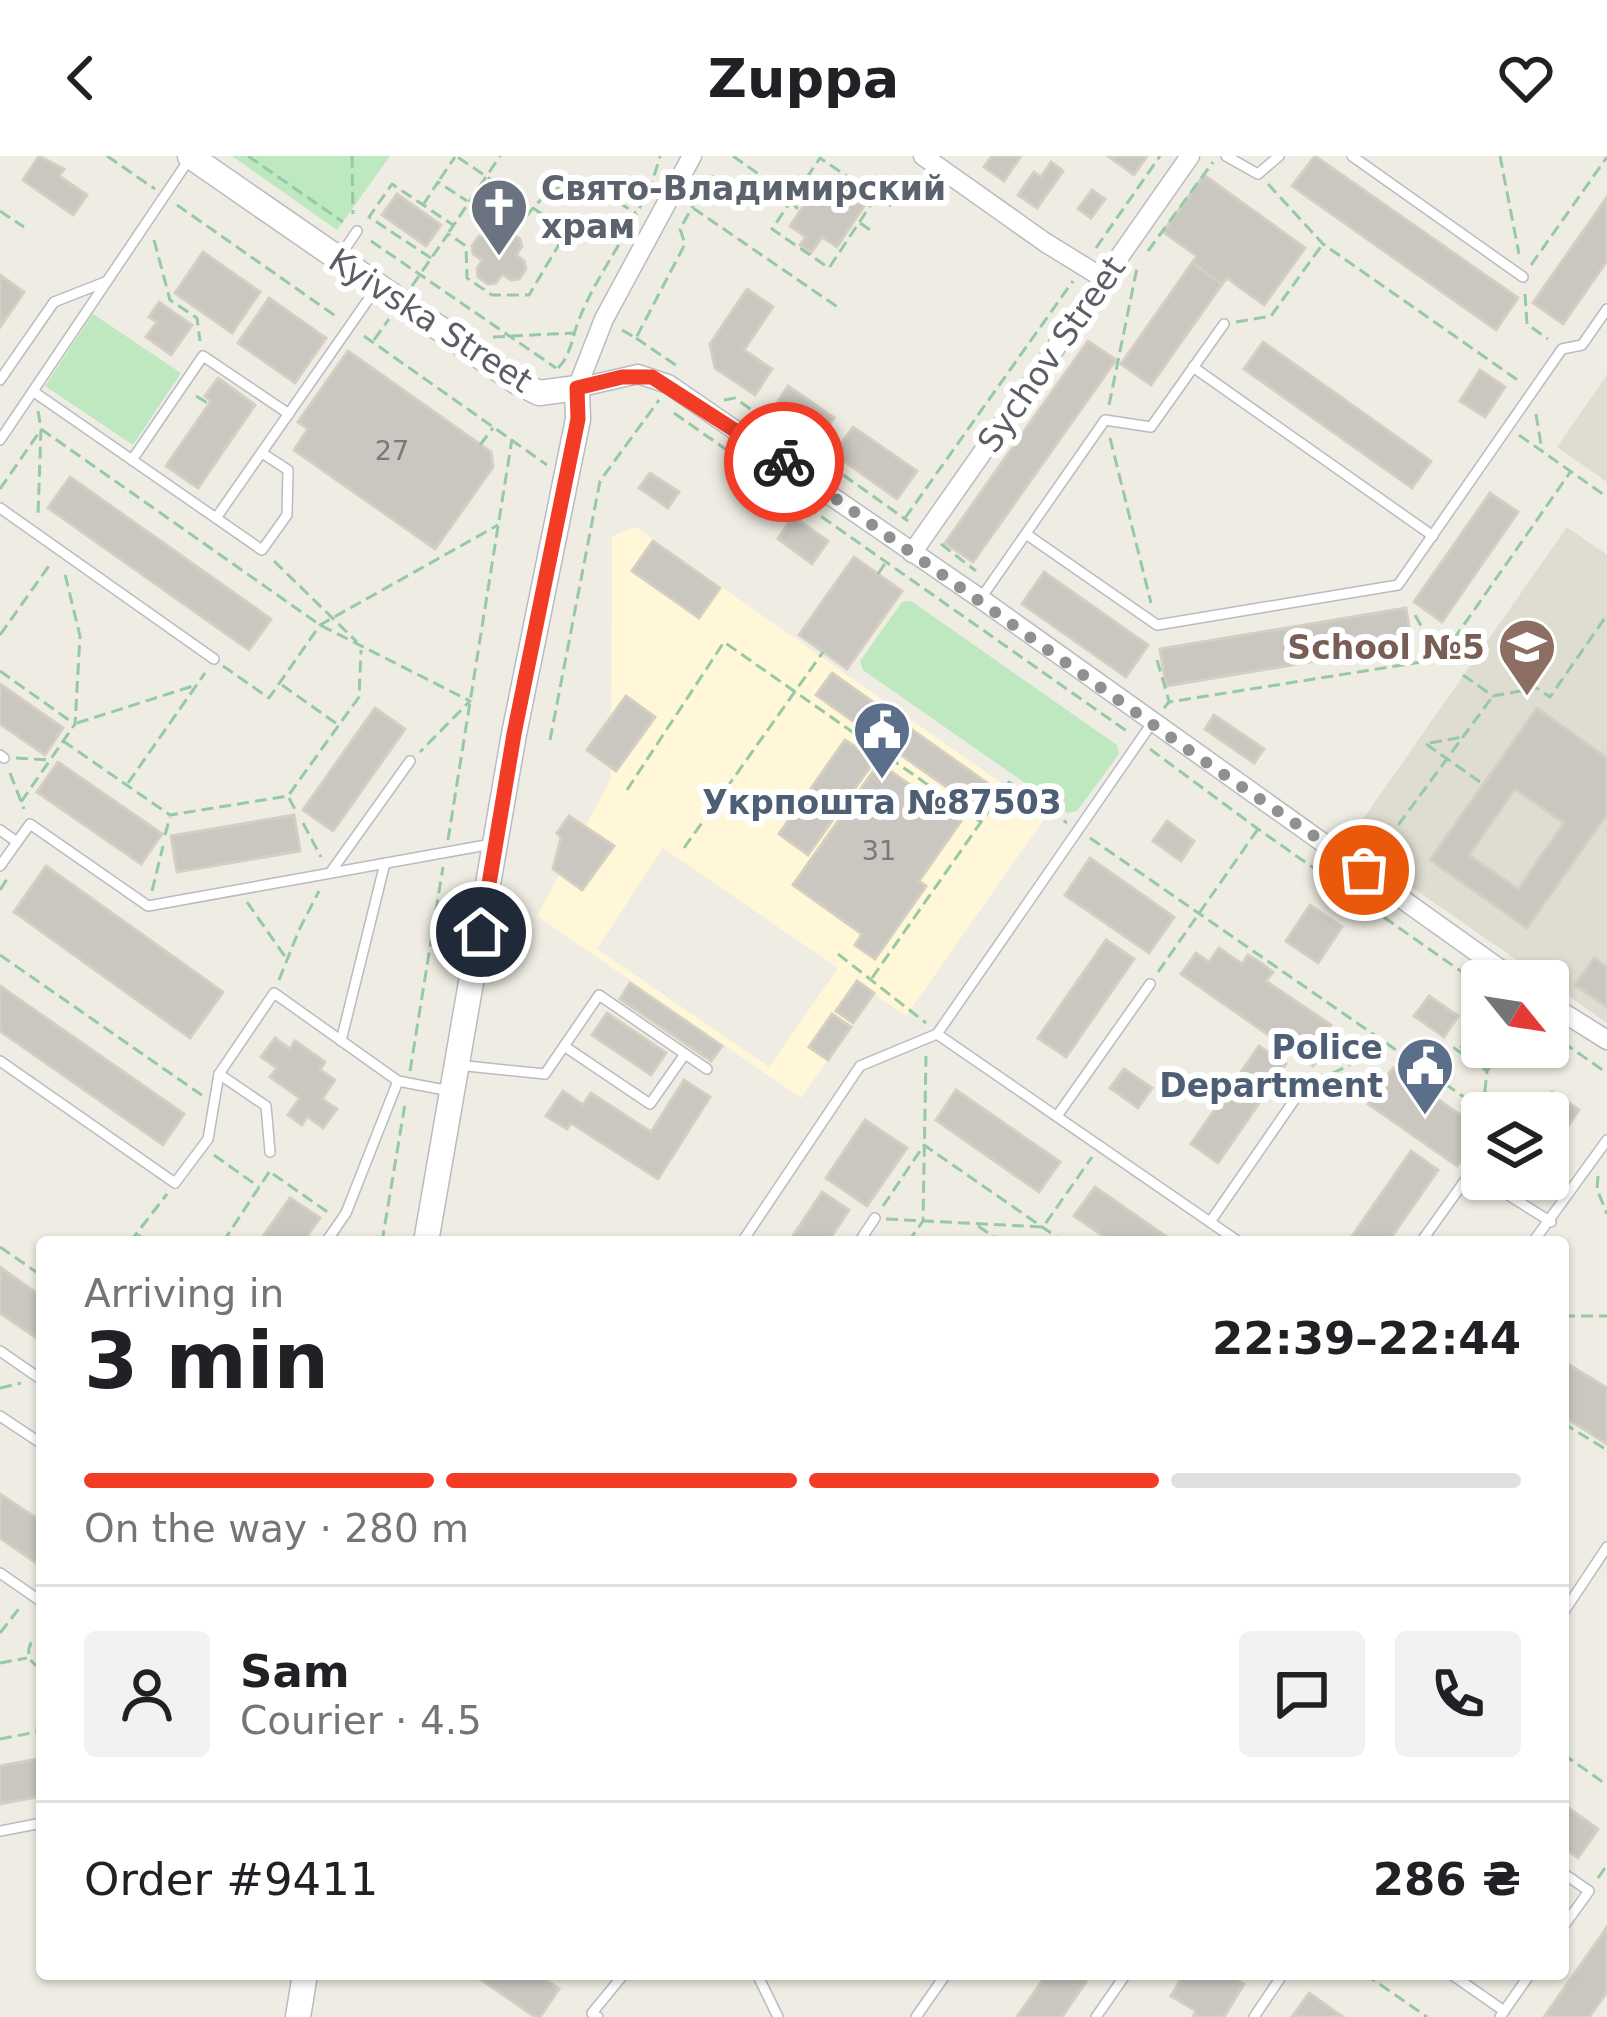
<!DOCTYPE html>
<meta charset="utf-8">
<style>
body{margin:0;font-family:"DejaVu Sans",sans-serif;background:#f2f2f2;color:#202124;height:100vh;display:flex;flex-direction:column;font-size:45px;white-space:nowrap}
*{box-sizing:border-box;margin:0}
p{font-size:39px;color:#757577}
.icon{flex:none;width:66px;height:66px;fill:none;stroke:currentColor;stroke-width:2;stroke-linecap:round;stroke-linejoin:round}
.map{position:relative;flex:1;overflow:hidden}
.details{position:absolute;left:36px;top:1080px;width:1533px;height:744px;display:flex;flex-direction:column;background:#fff;border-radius:12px;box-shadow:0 3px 9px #0004}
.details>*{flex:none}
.needle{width:78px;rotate:120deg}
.controls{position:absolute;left:1461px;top:804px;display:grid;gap:24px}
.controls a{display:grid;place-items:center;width:108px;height:108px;border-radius:12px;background:#fff;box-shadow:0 3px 9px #0004;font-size:60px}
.pin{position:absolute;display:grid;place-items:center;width:102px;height:102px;color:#fff;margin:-51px;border:6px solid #fff;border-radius:50%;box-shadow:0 3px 12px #0007}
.courier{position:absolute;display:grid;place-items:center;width:120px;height:120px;margin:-60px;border:9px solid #f23c26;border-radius:50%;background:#fff;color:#222;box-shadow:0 3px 15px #0007}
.headline em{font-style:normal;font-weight:700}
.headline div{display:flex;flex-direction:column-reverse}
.headline{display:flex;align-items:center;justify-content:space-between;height:204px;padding:0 48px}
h1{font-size:78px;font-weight:700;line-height:90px}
.bar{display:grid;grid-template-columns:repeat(4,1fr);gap:18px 12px;align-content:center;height:144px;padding:0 48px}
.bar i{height:15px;border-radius:9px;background:#e0e0e0}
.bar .active{background:#f23c26}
.bar p{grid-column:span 4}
.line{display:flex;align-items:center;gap:30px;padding:0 48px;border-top:3px solid #e0e0e0}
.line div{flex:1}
.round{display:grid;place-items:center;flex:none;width:126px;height:126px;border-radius:12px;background:#f2f2f2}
header{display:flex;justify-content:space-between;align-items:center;height:156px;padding:0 48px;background:#fff;font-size:54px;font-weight:700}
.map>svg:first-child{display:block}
</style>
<header><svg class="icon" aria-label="back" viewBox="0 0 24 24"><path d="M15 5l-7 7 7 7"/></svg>Zuppa<svg class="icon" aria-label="heart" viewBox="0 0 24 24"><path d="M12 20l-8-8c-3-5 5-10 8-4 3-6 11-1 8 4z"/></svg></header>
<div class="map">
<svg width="1607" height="1861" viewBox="0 0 1607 1861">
<rect width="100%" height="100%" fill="#efede3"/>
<path fill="#fff7d8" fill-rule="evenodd" d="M636 371 1047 659 906 860 874 838 801 942 537 760 611 623 612 380ZM663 692 838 812 769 911 597 793Z"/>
<g fill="#dfdcd2">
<polygon points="1607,219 1607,326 1557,291"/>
<polygon points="1567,371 1607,399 1607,867 1347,686"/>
</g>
<g fill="#bee8bf">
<polygon points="232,0 390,0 337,74"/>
<polygon points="93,158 181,217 133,289 45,230"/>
<polygon points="911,445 1117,589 1119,598 1077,655 1068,657 863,514 860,505 902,446"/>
</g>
<g fill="#cac6c0" stroke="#d4cfc1" stroke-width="3" fill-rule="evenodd">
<polygon points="39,0 64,13 59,20 87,39 73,59 23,24"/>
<polygon points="992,0 1021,0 1004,25 984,11"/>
<polygon points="1108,0 1147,0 1134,19"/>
<polygon points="1315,0 1518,142 1496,174 1292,30"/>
<polygon points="1051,6 1063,15 1037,52 1018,39 1034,16 1041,21"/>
<polygon points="1204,19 1305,92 1264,149 1227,122 1222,128 1192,107 1197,100 1163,76"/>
<polygon points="839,20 870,41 837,91 822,81 811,97 800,89 806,81 790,70 804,49 799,45 813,24 830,35"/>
<polygon points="1092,34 1105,43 1091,62 1078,53"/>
<polygon points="397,38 441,69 426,90 382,59"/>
<polygon points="1607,41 1607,105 1563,168 1533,147"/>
<polygon points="510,75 520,83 522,90 516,99 524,105 526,113 519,123 511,124 502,118 496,127 488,128 478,121 477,113 482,104 473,98 472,90 479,80 487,79 496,85 502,77"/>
<polygon points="203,96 260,136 232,177 175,137"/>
<polygon points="1192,107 1222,128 1151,229 1121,208"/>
<polygon points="0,119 24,136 0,171"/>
<polygon points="747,133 773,151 744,194 772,213 755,239 715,212 710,188"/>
<polygon points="269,142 326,182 295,227 238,187"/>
<polygon points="159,146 192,169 171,199 146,181 157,166 149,161"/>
<polygon points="1088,185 1116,204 973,406 945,387"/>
<polygon points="1263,186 1431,305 1412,332 1244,213"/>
<polygon points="348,195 491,296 493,311 435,393 294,294 308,273 298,266"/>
<polygon points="1480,214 1505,231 1485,261 1460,245"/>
<polygon points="218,222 255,249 198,332 166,310 211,245 205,240"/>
<polygon points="788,230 834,262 817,288 771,256"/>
<polygon points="853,271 917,315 897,343 834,298"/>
<polygon points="650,317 679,336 668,352 639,332"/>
<polygon points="70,321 271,463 249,494 48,352"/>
<polygon points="1490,337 1518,356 1442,466 1414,446"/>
<polygon points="793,360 828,385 812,408 778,383"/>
<polygon points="653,385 720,432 699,462 632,415"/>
<polygon points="854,401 902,435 847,513 799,479"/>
<polygon points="1044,416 1148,489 1126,521 1022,448"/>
<polygon points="1406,452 1412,489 1166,530 1160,493"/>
<polygon points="832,517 997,634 982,656 816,539"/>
<polygon points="0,528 63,572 45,599 0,568"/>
<polygon points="626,540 655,561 616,615 587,594"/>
<polygon points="375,552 405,573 333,675 303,654"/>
<path d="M1537 552 1607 602V658L1527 772 1430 704ZM1515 633 1564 667 1518 733 1469 699Z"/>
<polygon points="1214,559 1264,593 1254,607 1205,573"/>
<polygon points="845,584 875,604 808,699 779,678"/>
<polygon points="58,606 162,678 141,708 37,636"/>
<polygon points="879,607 961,665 919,725 926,730 875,803 855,789 862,778 793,729"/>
<polygon points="294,659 300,695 177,716 171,680"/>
<polygon points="569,660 614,690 582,734 553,713 561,681 557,677"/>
<polygon points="1167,665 1194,685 1181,705 1153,685"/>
<polygon points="1090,702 1174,761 1149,797 1065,739"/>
<polygon points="46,710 223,836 190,882 14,756"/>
<polygon points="1310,749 1342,771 1318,807 1286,785"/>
<polygon points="1106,784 1134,803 1066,901 1038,882"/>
<polygon points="1219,792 1242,808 1248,799 1261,807 1273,816 1266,825 1331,869 1316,891 1323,896 1313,910 1181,818 1196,797 1209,806"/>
<polygon points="1594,802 1607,811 1607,851 1575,829"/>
<polygon points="857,825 874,837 853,867 836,855"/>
<polygon points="630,827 722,890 711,905 620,843"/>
<polygon points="0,830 184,958 163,989 0,875"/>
<polygon points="1429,840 1458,860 1444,881 1414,860"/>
<polygon points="607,857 666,897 651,919 592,879"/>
<polygon points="832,858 851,871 828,904 809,891"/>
<polygon points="1475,871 1482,876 1482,891 1497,891 1485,908 1461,891"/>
<polygon points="275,882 290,893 295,885 325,906 320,914 335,924 322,943 337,953 323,972 307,960 302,969 288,959 300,942 270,921 277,912 261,901"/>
<polygon points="1259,890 1286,908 1218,1007 1191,988"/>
<polygon points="1393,912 1482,974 1457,1010 1368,948"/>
<polygon points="1124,913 1152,932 1138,952 1110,932"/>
<polygon points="684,924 710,941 658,1023 571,967 567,973 546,960 563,935 583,949 591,937 651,976"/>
<polygon points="956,934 1060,1006 1039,1036 936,964"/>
<polygon points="1552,936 1579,954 1561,981 1548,972 1548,957 1537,957"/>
<polygon points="865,964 907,992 867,1050 826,1022"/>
<polygon points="1411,995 1438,1014 1388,1086 1348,1086"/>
<polygon points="1095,1031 1121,1049 1174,1086 1112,1086 1074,1060"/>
<polygon points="822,1036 849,1054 828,1086 789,1086"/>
<polygon points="290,1042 320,1062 303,1086 259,1086"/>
<polygon points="0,1111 42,1141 42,1186 0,1157"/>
<polygon points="1563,1205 1607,1232 1607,1288 1563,1260"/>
<polygon points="0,1338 42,1366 42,1411 0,1382"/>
<polygon points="42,1602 42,1640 0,1648 0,1610"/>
<polygon points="1563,1648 1598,1673 1578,1702 1563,1691"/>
<polygon points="1607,1771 1607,1836 1589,1861 1544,1861"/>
<polygon points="473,1818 537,1818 559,1833 540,1861 535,1861"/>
<polygon points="1047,1818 1074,1818 1086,1826 1062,1861 1017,1861"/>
<polygon points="1184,1818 1227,1818 1244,1828 1224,1861 1193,1861 1196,1855 1171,1840"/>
<polygon points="1309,1837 1343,1861 1292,1861"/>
</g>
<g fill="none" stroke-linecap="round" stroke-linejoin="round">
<g stroke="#b8bbc0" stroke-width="12">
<g id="service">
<polyline points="1226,0 1258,18 1279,0"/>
<polyline points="1352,0 1523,121"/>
<polyline points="340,100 357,75"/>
<polyline points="1193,211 1433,380"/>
<polyline points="0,224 54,146 105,126"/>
<polyline points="34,236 262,394 287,359 288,314 262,297"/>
<polyline points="0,284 188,5"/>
<polyline points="132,304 203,200 289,258"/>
<polyline points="0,352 214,503"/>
<polyline points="216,362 377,131"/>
<polyline points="1026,378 1157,469 1398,429 1562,193 1582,189 1607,153"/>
<polyline points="981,442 1105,264 1151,271 1224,168"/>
<polyline points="0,599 4,602"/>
<polyline points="0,674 17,686"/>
<polyline points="0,710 30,668 148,750 492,688"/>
<polyline points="330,717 410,605"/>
<polyline points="937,878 1239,1086"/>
<polyline points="341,885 385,707"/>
<polyline points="564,890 650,948 685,898"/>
<polyline points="0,905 175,1027 208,983 219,918 274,837 398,925 450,935"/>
<polyline points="457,909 545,918 599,839 707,913"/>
<polyline points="219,918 266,950 270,996"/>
<polyline points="1057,960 1150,828"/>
<polyline points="1483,1023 1551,1066"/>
<polyline points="1210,1066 1304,930"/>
<polyline points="326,1086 346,1057 398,925"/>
<polyline points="742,1086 860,910 937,878 1152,567"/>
<polyline points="859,1086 875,1062"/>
<polyline points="1421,1086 1471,1016 1482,1023"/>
<polyline points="1533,1086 1607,984"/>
<polyline points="0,1195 42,1224"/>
<polyline points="0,1260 42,1288"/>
<polyline points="0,1417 42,1446"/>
<polyline points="1563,1457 1607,1391"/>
<polyline points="0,1675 42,1667"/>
<polyline points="1563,1717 1589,1735 1563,1771"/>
<polyline points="757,1818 778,1861"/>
<polyline points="1451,1818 1504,1855"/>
<polyline points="598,1861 592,1857 624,1818"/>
<polyline points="916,1861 946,1818"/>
<polyline points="1096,1861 1126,1818"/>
<polyline points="1254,1861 1283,1818"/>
<polyline points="1500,1861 1530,1818"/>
</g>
</g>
<g stroke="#b8bbc0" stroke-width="21">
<g id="minor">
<polyline points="923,0 1046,87 1103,122"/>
<polyline points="577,232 638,218 668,228 981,443 1517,825"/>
<polyline points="577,232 604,163 692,0"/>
<polyline points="912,397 1190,0"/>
<polyline points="1548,847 1607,884"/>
</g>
</g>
<g stroke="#b8bbc0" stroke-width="27">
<g id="tertiary">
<polyline points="190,0 517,226 539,237 577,232 578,263 514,578 426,1086"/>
<polyline points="298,1861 305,1818"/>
</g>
</g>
<g stroke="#96c9a6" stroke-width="3" stroke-dasharray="12 6" stroke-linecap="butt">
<polyline points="107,0 155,33"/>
<polyline points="248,0 343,66"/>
<polyline points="352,0 353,58"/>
<polyline points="733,0 774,29 800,55"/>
<polyline points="1500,0 1519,98"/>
<polyline points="711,20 754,49"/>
<polyline points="440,23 455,1"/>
<polyline points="1268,28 1323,88 1519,225"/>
<polyline points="876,41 829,112 772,73 820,2 891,50"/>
<polyline points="177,49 337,161"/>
<polyline points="423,49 438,26 467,45"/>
<polyline points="693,52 839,152"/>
<polyline points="0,55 24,71"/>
<polyline points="860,67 873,76"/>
<polyline points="449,76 500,0"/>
<path d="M516 76C556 12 579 23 636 57"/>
<polyline points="154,84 170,144 197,162 200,185"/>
<polyline points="371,85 556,212"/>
<polyline points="1096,92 1160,0"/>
<polyline points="1148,95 1213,6"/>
<polyline points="431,102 369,61 392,28 453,69"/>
<polyline points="1531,109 1607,1"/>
<polyline points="412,130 448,78 466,90 467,122 492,139 529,139 567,75 456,0"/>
<polyline points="1525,138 1527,168 1548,183"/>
<polyline points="1236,166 1271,160 1322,89"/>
<polyline points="622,174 636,182 685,88 680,73 710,19"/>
<polyline points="364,180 547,309"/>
<polyline points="493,181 573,177"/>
<polyline points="636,182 677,210"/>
<polyline points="374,184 389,163"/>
<path d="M558 212C572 198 572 179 580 161 603 105 645 59 660 0"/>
<polyline points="196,240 206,246 208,242"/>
<polyline points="724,244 735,242 908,365"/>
<polyline points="1109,249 1137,112"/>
<polyline points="38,255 41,273 38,359"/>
<polyline points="674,257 1128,576"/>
<polyline points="1536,258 1542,295"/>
<polyline points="41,273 320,469 470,545 420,596"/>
<polyline points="1519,279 1607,341"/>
<polyline points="1110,282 1151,447"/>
<polyline points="480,289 493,272"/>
<polyline points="0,333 40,275"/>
<polyline points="905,362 1073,125"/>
<polyline points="941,388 976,415"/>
<polyline points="274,405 357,486"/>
<polyline points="878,418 886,406"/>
<polyline points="1415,459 1439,501"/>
<polyline points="0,479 51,407"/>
<polyline points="1157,504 1169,545"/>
<polyline points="223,510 269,542 320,469 498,369"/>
<polyline points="0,515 73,567"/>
<polyline points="1463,519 1493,540 1537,532 1550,541 1607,459"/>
<polyline points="282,529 337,568"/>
<polyline points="1164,552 1169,546 1440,503 1571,315"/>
<polyline points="77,567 193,530"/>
<polyline points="550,584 600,325 659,244"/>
<polyline points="63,585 170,659 288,640 359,541 361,494"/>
<polyline points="1430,587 1462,581"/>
<polyline points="1426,588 1483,628"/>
<polyline points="1150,593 1258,673 1482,830"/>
<polyline points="16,602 48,604"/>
<polyline points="10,617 24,653"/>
<polyline points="128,627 205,517"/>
<polyline points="627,634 724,486 981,666"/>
<polyline points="289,642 297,657"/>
<polyline points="21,646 75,568 80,480 64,414"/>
<polyline points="303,667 321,701"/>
<polyline points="165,679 170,661"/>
<polyline points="1090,682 1487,957"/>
<polyline points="448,684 512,283"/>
<polyline points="684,692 823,496"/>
<polyline points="1377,698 1493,540"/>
<polyline points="0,734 9,720"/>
<polyline points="152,735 163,690"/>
<polyline points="247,746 286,802"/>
<polyline points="838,798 926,867"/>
<polyline points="0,799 203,940"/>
<polyline points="1158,816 1258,673"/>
<polyline points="872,822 1009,626 1067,667"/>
<polyline points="279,824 299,774 319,735"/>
<polyline points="1548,876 1607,917"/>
<polyline points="1421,908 1454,892 1487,915"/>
<polyline points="410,915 443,711"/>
<polyline points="1316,925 1350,909"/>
<polyline points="1483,954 1487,915 1503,891"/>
<polyline points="214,999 259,1031"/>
<polyline points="1548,1005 1565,1019"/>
<polyline points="273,1018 329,1057"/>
<polyline points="1598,1020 1597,1033 1607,1058"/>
<polyline points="883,1050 924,989 1064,1086"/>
<polyline points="886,1063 1043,1071 1092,1001"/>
<polyline points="978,1070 1001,1086"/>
<polyline points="138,1079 147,1086"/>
<polyline points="130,1086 167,1038"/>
<polyline points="223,1086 271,1013"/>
<polyline points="382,1086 405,948"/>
<polyline points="908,1086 923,1065 926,900"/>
<polyline points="0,1091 42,1120"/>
<polyline points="1563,1160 1607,1160"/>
<polyline points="0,1232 21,1227"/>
<polyline points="1563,1267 1607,1294"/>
<polyline points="0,1477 21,1450"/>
<polyline points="0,1507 27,1502"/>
<path d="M40 1511C29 1507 26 1497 31 1487L42 1480"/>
<polyline points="37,1576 40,1511"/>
<polyline points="0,1583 42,1575"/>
<polyline points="1563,1598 1607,1629"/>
<polyline points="1598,1722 1607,1709"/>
<polyline points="1365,1818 1427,1861"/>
</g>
<use href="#service" stroke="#fff" stroke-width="9"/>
<use href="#minor" stroke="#fff" stroke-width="18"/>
<use href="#tertiary" stroke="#fff" stroke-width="24"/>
</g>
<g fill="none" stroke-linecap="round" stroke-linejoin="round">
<polyline stroke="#8f9191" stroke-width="12" stroke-dasharray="0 21.6" points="784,306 1204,605 1364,714"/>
<polyline stroke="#f23c26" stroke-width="15" points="481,776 514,578 578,263 577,232 622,221 652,221 784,306"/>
</g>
<defs>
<g id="church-pin" transform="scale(3)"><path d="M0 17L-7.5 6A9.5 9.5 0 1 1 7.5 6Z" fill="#6b7280" stroke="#fff"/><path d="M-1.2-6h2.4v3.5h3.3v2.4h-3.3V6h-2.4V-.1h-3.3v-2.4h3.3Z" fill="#fff"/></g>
<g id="school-pin" transform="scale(3)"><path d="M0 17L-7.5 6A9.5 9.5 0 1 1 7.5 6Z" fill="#8d6e63" stroke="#fff"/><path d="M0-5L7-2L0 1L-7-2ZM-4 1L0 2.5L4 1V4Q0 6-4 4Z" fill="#fff"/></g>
<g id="civic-pin" transform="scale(3)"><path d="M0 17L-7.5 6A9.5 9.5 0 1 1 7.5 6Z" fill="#5c6f8a" stroke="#fff"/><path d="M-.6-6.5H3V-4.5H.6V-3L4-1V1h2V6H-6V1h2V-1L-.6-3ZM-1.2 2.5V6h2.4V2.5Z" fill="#fff"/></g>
</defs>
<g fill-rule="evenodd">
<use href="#church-pin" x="499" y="51"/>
<use href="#school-pin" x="1527" y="491"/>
<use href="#civic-pin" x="882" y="574"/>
<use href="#civic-pin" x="1425" y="910"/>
</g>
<g text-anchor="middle" stroke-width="12" stroke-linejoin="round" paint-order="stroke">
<g font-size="27" fill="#77797c">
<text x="392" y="304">27</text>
<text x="879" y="704">31</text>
</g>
<g font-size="33" font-weight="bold" fill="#5b616d" stroke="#fff" text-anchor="start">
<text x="541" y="44">Свято-Владимирский<tspan x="541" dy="38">храм</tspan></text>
</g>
<g font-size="33" fill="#5b5f65" stroke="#fff">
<text transform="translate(431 164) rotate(33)" y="12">Kyivska Street</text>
<text transform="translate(1051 198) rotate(-55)" y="12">Sychov Street</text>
</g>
<g font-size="33" font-weight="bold" fill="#785e54" stroke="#fff" text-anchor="end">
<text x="1485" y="503">School №5</text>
</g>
<g font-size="33" font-weight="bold" fill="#4e5e75" stroke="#fff">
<text x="882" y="658">Укрпошта №87503</text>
<text x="1383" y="903" text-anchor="end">Police<tspan x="1383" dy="38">Department</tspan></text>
</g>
</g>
</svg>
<div class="controls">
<a><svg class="needle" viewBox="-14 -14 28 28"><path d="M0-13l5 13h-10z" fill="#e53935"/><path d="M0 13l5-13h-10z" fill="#757577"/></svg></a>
<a><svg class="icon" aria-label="layers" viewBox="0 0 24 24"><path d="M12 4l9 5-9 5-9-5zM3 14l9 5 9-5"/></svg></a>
</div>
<div class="pin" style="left:1364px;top:714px;background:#ea580c"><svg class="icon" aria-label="bag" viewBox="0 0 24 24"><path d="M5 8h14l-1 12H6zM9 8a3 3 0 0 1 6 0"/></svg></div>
<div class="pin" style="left:481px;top:776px;background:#1f2937"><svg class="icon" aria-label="home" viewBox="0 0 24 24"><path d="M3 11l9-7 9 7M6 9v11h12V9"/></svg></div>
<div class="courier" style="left:784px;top:306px"><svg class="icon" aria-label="bike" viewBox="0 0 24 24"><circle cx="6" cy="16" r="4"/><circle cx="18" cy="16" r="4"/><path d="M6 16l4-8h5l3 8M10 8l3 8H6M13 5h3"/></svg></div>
<section class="details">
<div class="headline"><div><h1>3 min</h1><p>Arriving in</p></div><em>22:39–22:44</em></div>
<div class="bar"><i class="active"></i><i class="active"></i><i class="active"></i><i></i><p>On the way · 280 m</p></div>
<div class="line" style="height:216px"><a class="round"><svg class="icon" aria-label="person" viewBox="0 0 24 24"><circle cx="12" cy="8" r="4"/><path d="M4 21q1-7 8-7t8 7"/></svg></a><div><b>Sam</b><p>Courier · 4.5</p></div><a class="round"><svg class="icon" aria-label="chat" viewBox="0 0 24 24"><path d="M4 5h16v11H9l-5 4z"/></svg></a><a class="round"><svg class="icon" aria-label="phone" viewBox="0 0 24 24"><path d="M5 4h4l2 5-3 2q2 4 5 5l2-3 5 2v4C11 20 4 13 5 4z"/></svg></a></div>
<div class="line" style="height:156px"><div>Order #9411</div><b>286 ₴</b></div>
</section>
</div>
